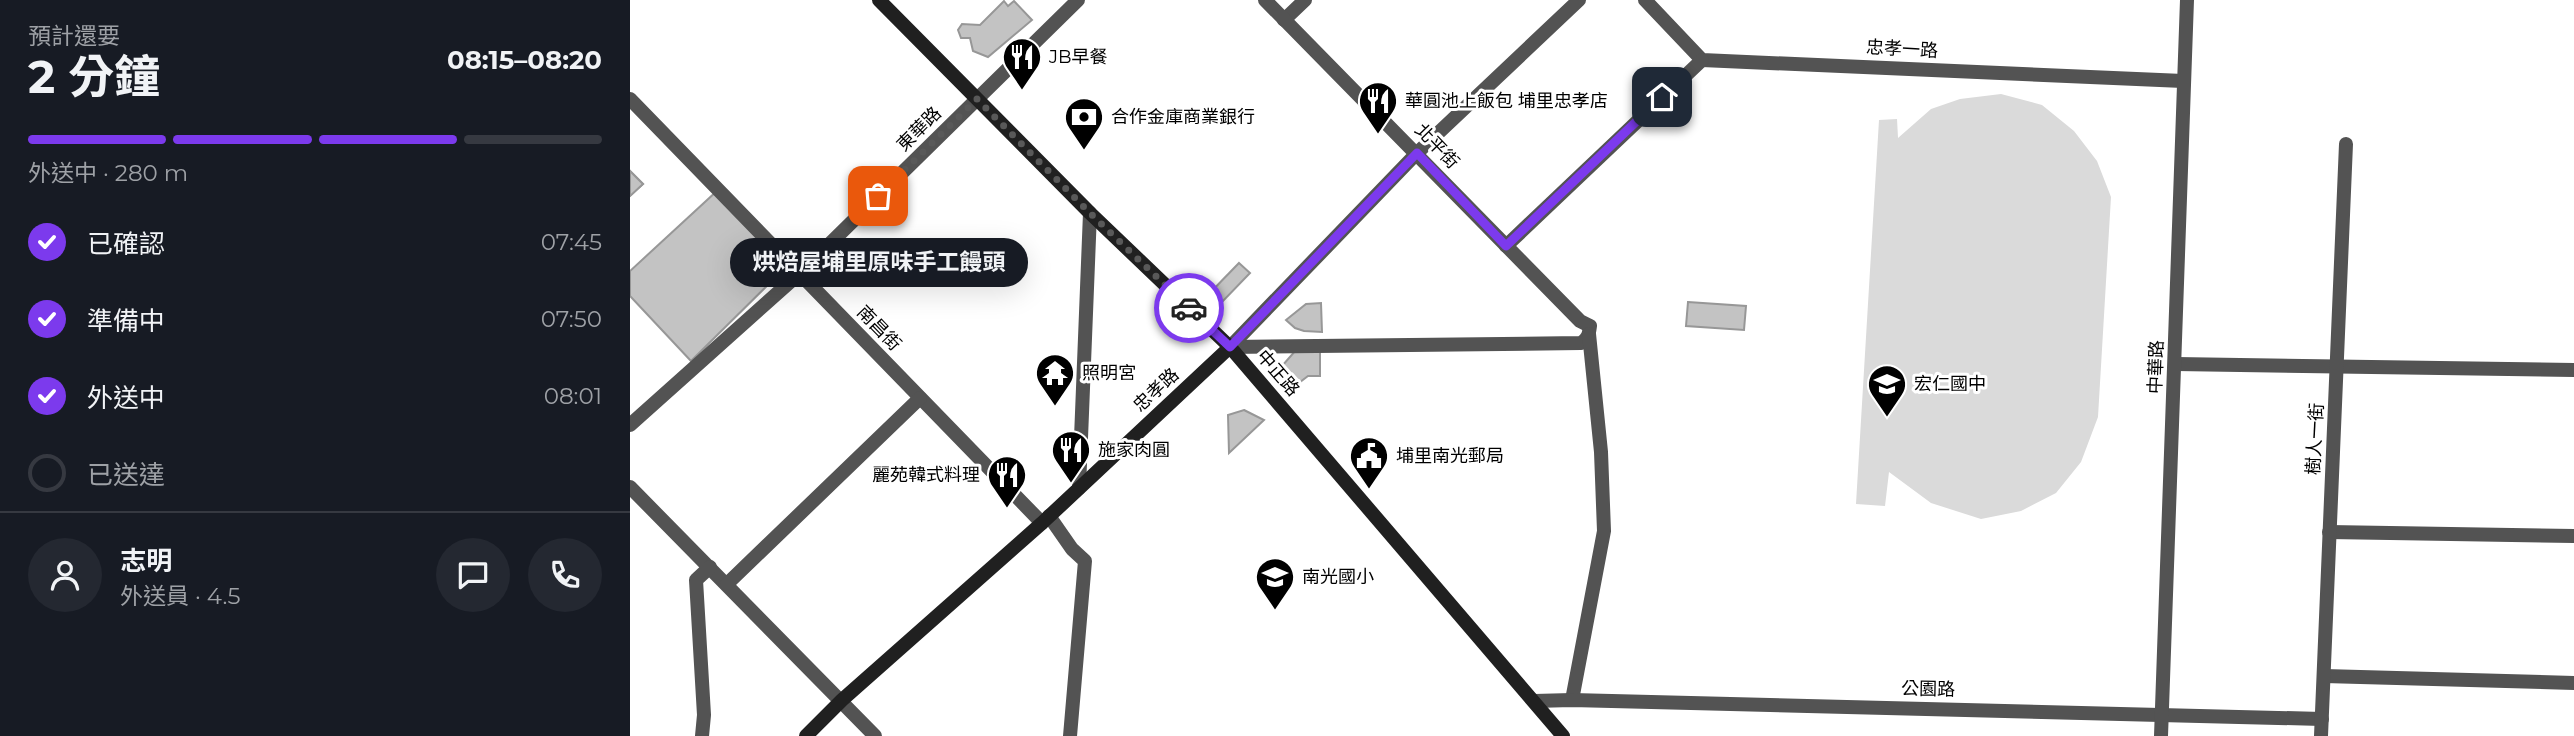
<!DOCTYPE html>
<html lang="zh-TW">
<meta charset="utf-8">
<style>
body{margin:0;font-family:Montserrat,"Noto Sans TC",sans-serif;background:#242831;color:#f1f3f6;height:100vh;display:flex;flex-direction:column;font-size:26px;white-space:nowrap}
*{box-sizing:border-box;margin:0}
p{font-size:23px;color:#9ea1a6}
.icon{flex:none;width:38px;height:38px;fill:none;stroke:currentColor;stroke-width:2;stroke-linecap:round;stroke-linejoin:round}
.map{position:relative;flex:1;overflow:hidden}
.sheet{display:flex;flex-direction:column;background:#171b24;width:630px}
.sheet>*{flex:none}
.pin{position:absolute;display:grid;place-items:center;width:60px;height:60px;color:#fff;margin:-30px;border-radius:14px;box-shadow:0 4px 10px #0006}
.courier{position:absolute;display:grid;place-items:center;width:70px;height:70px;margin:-35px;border:5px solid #7c3aed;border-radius:50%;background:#fff;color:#222;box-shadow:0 2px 9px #0007}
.bubble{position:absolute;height:49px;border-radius:24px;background:#171b24;box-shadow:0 7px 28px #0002;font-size:23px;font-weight:700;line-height:49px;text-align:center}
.head em{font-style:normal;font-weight:700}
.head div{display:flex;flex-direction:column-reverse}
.head{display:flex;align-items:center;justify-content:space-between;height:119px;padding:0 28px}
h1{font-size:46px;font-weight:700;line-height:52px}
.bar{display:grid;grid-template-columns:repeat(4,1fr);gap:10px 7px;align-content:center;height:84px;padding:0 28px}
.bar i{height:9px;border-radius:5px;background:#363941}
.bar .current{background:#7c3aed}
.bar p{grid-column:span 4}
.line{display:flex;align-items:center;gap:18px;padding:0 28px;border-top:2px solid #363941}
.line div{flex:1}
.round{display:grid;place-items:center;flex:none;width:74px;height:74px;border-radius:37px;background:#242831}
ol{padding:0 28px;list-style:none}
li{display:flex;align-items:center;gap:21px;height:77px}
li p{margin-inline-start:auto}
li .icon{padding:7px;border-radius:50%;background:#7c3aed;color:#fff;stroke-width:4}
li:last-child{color:#9ea1a6}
li i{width:38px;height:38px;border:4px solid #363941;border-radius:50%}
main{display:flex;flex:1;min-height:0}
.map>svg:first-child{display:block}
</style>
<main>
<section class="sheet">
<div class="head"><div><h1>2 分鐘</h1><p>預計還要</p></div><em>08:15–08:20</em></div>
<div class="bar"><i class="current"></i><i class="current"></i><i class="current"></i><i></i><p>外送中 · 280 m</p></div>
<ol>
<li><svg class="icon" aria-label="check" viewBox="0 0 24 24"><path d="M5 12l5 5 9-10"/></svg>已確認<p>07:45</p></li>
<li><svg class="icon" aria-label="check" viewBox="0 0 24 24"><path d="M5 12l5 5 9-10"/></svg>準備中<p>07:50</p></li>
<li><svg class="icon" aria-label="check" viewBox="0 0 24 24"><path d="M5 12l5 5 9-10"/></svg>外送中<p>08:01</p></li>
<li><i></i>已送達</li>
</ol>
<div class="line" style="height:126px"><a class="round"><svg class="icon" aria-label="person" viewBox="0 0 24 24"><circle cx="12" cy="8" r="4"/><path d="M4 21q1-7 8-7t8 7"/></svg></a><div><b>志明</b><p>外送員 · 4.5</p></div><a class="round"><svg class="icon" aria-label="chat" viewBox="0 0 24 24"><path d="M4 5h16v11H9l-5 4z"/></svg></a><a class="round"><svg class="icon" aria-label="phone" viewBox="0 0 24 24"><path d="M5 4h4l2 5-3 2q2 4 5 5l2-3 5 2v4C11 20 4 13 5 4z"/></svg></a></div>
</section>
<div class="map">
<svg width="1944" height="736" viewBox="0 0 1944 736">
<rect width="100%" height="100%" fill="#fff"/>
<polygon fill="#dadada" points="1371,94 1412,105 1444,131 1467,161 1481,197 1468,417 1451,462 1426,493 1391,511 1351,519 1301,503 1259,472 1255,506 1226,504 1249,120 1267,119 1268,138 1301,109 1330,99"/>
<g fill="#c3c3c3" stroke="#979797" stroke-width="2">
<polygon points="374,1 378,6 384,1 402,20 358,57 343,51 340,38 331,38 328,30 332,24 350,25"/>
<polygon points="0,171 13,184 0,196"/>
<polygon points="0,171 13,184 0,196"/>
<polygon points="88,190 159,264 61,361 0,296 0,271"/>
<polygon points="609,263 620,273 593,301 587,304 580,302 575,298"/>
<polygon points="1058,302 1116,306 1114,330 1056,326"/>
<polygon points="691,303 692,332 674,331 665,328 656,320 676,304"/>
<polygon points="666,350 690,351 690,376 678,376 661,389 653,383 651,372 652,366"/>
<polygon points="614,410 634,420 599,453 598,415"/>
</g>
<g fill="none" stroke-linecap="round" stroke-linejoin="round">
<g stroke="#535353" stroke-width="14">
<polyline points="1015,0 1072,60 1553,81"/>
<polyline points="654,20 675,0"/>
<polyline points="0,99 412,523"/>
<polyline points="876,246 1072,60"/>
<path d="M600 347 951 343C958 339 959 334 960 326L950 321 635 0"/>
<polyline points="600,347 787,153 949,0"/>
<polyline points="1546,364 1944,370"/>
<polyline points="0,425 170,273 448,0"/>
<polyline points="0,487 245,736"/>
<polyline points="449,488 460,213"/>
<polyline points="419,516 442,549 455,561 440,736"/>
<polyline points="1699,532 1944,536"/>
<polyline points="97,584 290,398"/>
<polyline points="1694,676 1944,683"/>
<polyline points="942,700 974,531 971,452 959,334"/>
<polyline points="904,701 942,700 1692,719"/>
<polyline points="72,736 74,715 66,580 80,567"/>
<polyline points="1531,736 1557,0"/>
<polyline points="1691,736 1716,144"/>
</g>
<g stroke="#202020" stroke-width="14">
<polyline points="249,0 460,213 600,347 933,736"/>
<polyline points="176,736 212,700 412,523 600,347"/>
</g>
</g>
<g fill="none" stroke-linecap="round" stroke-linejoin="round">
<polyline stroke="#595959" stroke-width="7" stroke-dasharray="0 12.6" points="248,196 347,99 460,213 559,308"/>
<polyline stroke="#7c3aed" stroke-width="9" points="559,308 600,347 787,153 876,246 1032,97"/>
</g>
<defs>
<g id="restaurant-pin" transform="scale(2.0125)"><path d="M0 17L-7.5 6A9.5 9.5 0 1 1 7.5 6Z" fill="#000" stroke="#fff"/><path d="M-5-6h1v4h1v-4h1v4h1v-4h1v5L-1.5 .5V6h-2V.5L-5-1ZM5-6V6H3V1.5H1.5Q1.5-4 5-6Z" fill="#fff"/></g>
<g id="bank-pin" transform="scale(2.0125)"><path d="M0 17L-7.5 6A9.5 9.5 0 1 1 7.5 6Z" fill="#000" stroke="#fff"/><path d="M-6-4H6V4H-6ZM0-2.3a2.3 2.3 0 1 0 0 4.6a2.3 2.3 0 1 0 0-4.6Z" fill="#fff"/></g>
<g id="temple-pin" transform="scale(2.0125)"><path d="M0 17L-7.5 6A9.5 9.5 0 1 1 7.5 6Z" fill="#000" stroke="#fff"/><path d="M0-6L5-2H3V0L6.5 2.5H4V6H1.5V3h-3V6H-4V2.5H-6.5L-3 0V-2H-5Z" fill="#fff"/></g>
<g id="school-pin" transform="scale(2.0125)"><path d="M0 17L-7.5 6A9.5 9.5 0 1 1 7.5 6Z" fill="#000" stroke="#fff"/><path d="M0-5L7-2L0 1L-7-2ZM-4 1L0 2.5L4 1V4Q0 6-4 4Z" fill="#fff"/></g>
<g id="civic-pin" transform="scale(2.0125)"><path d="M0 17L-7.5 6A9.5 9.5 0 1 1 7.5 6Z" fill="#000" stroke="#fff"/><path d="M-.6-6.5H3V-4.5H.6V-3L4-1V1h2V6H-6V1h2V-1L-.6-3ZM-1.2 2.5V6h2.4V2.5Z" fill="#fff"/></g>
</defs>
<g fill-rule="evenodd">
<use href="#restaurant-pin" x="392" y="57"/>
<use href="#restaurant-pin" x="748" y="101"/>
<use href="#bank-pin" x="454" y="117"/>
<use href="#temple-pin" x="425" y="373"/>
<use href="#school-pin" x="1257" y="384"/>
<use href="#restaurant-pin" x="441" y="450"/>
<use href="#civic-pin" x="739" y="456"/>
<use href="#restaurant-pin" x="377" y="475"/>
<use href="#school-pin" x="645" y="577"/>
</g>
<g text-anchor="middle" stroke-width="6" stroke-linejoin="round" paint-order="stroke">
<g font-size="18" fill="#000" stroke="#fff">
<text transform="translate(1272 49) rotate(3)" y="6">忠孝一路</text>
<text transform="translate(289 129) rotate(-45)" y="6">東華路</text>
<text transform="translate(807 146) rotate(46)" y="6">北平街</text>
<text transform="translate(249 328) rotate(46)" y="6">南昌街</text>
<text transform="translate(1526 367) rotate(-88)" y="6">中華路</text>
<text transform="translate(648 373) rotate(49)" y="6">中正路</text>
<text transform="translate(526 390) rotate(-43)" y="6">忠孝路</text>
<text transform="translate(1685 439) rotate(-87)" y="6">樹人一街</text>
<text transform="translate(1298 689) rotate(1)" y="6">公園路</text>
</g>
<g font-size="18" fill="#000" stroke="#fff" text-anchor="start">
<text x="419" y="63">JB早餐</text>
<text x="775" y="107">華圓池上飯包 埔里忠孝店</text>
<text x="481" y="123">合作金庫商業銀行</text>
<text x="452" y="379">照明宮</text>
<text x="1284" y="390">宏仁國中</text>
<text x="468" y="456">施家肉圓</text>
<text x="766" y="462">埔里南光郵局</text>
<text x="350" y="481" text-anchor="end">麗苑韓式料理</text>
<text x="672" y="583">南光國小</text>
</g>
</g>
</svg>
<div class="pin" style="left:248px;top:196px;background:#ea580c"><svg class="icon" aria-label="bag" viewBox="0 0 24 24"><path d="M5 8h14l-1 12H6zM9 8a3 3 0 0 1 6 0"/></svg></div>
<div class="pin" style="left:1032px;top:97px;background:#1f2937"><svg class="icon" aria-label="home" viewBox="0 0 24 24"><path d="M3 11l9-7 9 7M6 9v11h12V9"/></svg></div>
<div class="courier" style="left:559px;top:308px"><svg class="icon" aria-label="car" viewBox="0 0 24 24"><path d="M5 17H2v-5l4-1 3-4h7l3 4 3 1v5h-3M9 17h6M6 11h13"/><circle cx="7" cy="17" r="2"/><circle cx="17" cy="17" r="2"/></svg></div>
<div class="bubble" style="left:100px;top:238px;width:298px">烘焙屋埔里原味手工饅頭</div>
</div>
</main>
